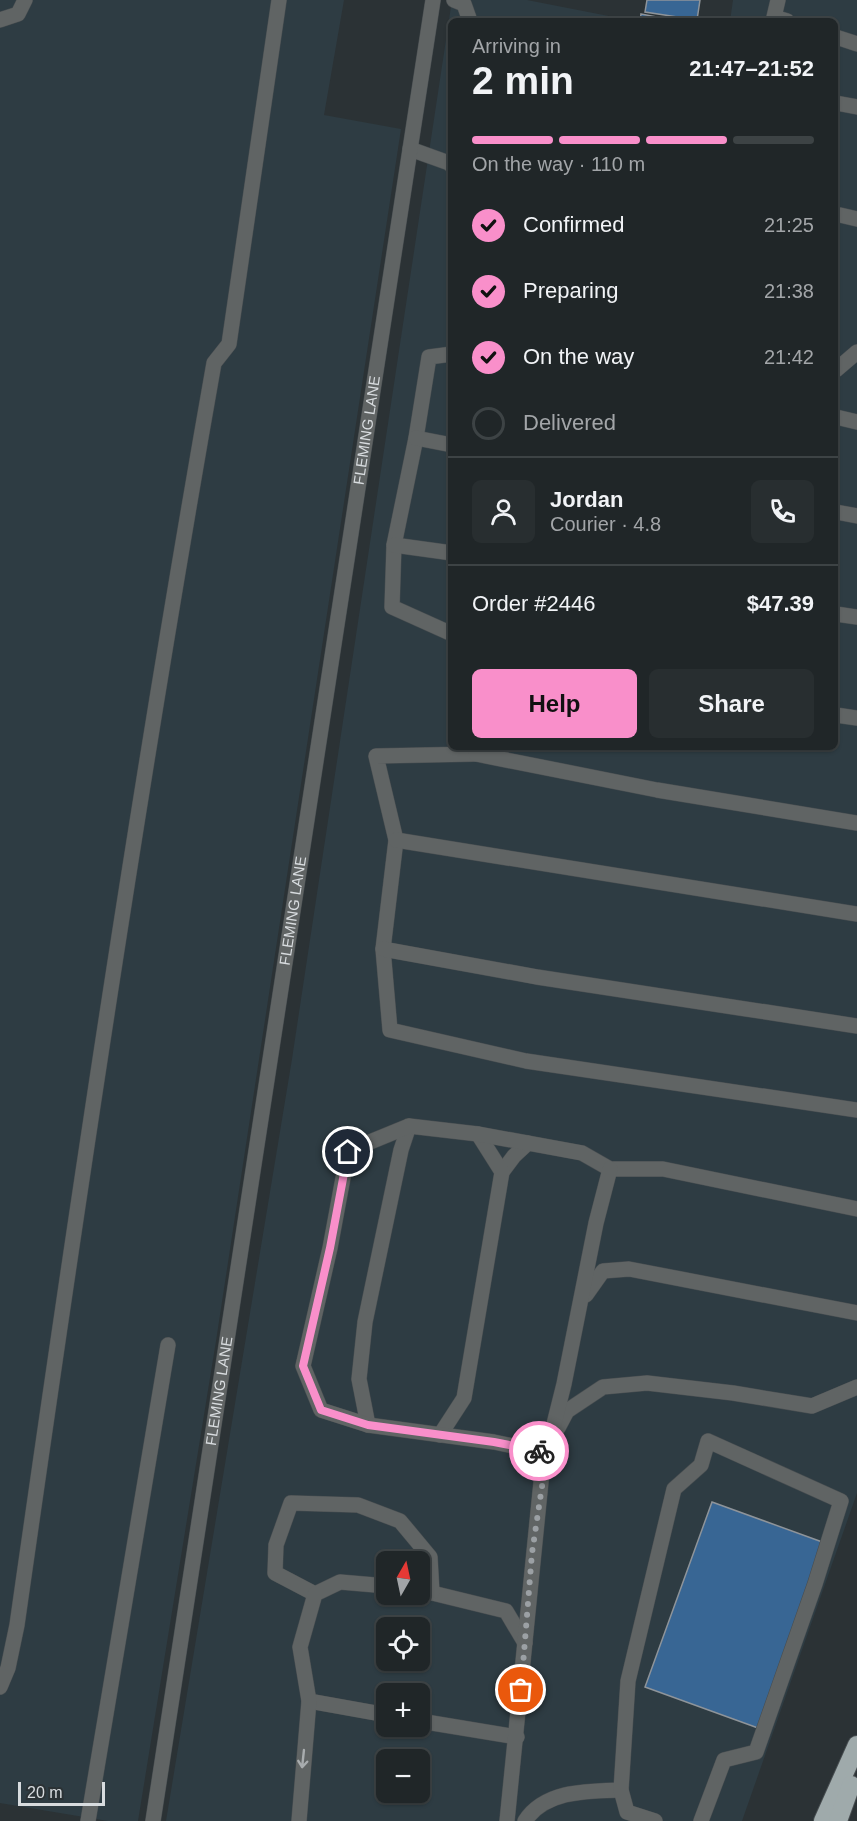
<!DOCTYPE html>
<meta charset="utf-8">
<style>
body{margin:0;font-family:Helvetica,sans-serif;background:#282e30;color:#f1f3f6;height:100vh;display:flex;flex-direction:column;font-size:22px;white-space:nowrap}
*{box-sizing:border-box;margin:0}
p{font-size:20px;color:#a2a5a8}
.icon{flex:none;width:33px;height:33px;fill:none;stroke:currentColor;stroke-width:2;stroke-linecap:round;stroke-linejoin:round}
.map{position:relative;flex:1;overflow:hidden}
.details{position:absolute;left:448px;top:18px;width:390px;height:732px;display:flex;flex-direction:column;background:#202628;border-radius:9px;box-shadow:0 2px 4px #0004,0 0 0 2px #3d4345}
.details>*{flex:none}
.needle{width:39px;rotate:9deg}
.tools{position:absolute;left:376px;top:1551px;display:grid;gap:12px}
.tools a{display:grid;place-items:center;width:54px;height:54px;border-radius:9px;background:#202628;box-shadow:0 2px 4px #0004,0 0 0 2px #3d4345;font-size:30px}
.scale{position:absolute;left:18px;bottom:15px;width:87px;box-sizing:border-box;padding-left:6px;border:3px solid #d8dcdf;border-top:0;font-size:16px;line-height:21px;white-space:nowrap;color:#d8dcdf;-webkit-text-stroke:4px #2b3235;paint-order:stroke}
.pin{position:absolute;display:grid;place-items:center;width:51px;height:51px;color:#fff;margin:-26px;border:3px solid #fff;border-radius:50%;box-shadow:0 2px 6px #0007}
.courier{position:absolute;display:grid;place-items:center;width:60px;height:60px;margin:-30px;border:4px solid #f98fca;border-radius:50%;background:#fff;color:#222;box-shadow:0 2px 8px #0007}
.overview em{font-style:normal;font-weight:600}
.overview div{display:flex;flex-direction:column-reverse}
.overview{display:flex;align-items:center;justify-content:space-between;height:102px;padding:0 24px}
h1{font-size:39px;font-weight:600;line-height:45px}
.bar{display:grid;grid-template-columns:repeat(4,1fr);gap:9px 6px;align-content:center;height:72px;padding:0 24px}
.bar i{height:8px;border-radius:4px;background:#3d4345}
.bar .selected{background:#f98fca}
.bar p{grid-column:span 4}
.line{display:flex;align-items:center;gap:15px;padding:0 24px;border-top:2px solid #3d4345}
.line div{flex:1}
.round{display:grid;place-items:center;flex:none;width:63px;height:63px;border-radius:9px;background:#282e30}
ol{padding:0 24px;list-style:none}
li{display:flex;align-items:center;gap:18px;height:66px}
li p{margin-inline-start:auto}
li .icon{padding:6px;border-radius:50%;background:#f98fca;color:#111;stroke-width:4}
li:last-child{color:#a2a5a8}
li i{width:33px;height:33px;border:3px solid #3d4345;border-radius:50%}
.button{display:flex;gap:12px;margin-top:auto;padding:12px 24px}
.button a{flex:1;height:69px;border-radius:9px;background:#f98fca;color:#111;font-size:24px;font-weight:600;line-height:69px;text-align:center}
.button a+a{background:#282e30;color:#f1f3f6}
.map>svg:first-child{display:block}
</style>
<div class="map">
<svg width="857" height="1821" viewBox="0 0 857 1821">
<rect width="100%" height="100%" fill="#2b3235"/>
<g fill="#2e3c43" fill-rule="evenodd">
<polygon points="0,0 344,0 324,115 401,129 216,1341 138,1821 108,1821 0,1803"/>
<path d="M452 0H527L634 21H452V747H836V21H730L733 0H857V1493L742 1821H166L292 1059ZM387 1562H420V1594H387ZM387 1628H420V1660H387ZM387 1694H420V1726H387ZM387 1760H420V1792H387Z"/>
</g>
<g fill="#386694" stroke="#8e949a" stroke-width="1.5">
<polygon points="647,0 700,0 697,20 645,12"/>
<polygon points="641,14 668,19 668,21 640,21"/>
<polygon points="712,1502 825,1543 758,1728 645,1687"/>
</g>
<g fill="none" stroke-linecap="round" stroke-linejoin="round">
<g stroke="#474d50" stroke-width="16">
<g id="minor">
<polyline points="454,0 464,4 470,21"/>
<polyline points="778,0 774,17 787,21"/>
<polyline points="0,20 18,14 25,0"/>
<polyline points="836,37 857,44"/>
<polyline points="836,103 857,107"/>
<polyline points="410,149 449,163 452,166"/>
<polyline points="840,215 857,219"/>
<polyline points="452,354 429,357 416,438 394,545 392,607 452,634"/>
<polyline points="836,370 857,352"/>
<polyline points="836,417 857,422"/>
<polyline points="416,438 452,445"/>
<polyline points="836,512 857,516"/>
<polyline points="394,545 452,553"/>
<polyline points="836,614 857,617"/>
<polyline points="836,715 857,718"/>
<polyline points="477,747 476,754 376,756 396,840 383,949 390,1030 526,1061 857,1110"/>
<polyline points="476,754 657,790 857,823"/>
<polyline points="396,840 857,914"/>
<polyline points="383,949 537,977 857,1026"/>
<polyline points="502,1172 514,1156 528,1143"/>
<polyline points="586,1295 603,1271 629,1269 857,1313"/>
<polyline points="368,1425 359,1379 365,1322 401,1150 409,1126"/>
<polyline points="558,1428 567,1411 603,1387 647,1383 733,1393 812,1406 857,1387"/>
<polyline points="440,1435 464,1398 502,1172 478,1134"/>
<polyline points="547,1453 494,1442 368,1425 321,1410 303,1366 330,1248 348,1151 409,1126 478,1134 582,1153 610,1169 663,1169 857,1209"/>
<polyline points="420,1590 506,1611 525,1643"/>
<polyline points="315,1594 275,1573 276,1545 291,1503 358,1505 400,1521 430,1557 432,1592"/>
<path d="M0 1687 8 1668 17 1625C77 1203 140 782 214 363L229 344 279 0"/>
<polyline points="309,1701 387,1715"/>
<polyline points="420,1721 517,1737"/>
<polyline points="88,1821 168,1345"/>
<path id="s1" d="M153 1821 433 0"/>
<polyline points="299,1821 309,1701 300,1647 315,1594 340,1582 387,1586"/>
<polyline points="507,1821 542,1472 564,1384 596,1223 610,1169"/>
<path d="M525 1821C545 1790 588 1791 621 1790"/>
<polyline points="655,1821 627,1812 621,1790 628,1681 674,1489 701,1465 708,1441 841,1501 815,1584 756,1752 724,1760 701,1821"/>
</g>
</g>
<g stroke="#474d50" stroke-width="20">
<g id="highway">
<polyline points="823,1821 857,1745"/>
<polyline points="838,1821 851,1785"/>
</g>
</g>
<use href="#minor" stroke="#606464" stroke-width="15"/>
<use href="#highway" stroke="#9faaab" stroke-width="18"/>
</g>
<defs><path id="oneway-shaft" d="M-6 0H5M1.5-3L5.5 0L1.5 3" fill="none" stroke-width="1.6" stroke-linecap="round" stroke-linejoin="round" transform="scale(1.5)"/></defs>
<use stroke="#a8acae" href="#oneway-shaft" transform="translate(303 1759) rotate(96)"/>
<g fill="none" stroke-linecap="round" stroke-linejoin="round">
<polyline stroke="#9ba0a4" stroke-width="6" stroke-dasharray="0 10.8" points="521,1690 532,1553 547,1453 539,1451"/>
<polyline stroke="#f98fca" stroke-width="8" points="348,1152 330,1248 303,1366 321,1410 368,1425 494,1442 539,1451"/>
</g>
<g text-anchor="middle" stroke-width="6" stroke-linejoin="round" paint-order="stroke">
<g font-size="15" fill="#d8dcdf" stroke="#2b3235">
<text dy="5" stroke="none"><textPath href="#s1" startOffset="1407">FLEMING LANE</textPath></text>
<text dy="5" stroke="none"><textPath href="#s1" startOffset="921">FLEMING LANE</textPath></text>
<text dy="5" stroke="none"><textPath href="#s1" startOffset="435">FLEMING LANE</textPath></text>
</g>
</g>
</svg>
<div class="tools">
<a><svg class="needle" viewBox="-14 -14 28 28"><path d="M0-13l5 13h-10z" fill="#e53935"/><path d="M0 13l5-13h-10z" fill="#a2a5a8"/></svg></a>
<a><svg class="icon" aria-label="locate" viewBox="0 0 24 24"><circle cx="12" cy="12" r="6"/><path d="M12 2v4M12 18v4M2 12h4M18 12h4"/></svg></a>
<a>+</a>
<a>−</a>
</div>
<div class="scale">20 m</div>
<div class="pin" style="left:521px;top:1690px;background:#ea580c"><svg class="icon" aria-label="bag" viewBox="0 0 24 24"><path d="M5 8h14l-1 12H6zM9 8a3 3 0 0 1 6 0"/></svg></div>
<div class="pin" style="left:348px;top:1152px;background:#1f2937"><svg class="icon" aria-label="home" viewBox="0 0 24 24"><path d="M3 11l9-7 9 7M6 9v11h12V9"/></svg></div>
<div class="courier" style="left:539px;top:1451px"><svg class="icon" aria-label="bike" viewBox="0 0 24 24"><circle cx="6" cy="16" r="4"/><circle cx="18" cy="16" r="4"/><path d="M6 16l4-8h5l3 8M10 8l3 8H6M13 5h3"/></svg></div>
<section class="details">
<div class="overview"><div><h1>2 min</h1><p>Arriving in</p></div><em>21:47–21:52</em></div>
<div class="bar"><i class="selected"></i><i class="selected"></i><i class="selected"></i><i></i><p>On the way · 110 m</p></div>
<ol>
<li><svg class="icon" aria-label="check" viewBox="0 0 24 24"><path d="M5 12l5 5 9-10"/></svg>Confirmed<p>21:25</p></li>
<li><svg class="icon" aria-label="check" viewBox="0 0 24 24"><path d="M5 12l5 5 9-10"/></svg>Preparing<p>21:38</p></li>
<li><svg class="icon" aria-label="check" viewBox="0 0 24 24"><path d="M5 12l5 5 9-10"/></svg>On the way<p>21:42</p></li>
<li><i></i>Delivered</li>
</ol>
<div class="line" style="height:108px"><a class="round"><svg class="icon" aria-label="person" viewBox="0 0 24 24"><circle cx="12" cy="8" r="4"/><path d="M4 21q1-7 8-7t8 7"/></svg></a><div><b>Jordan</b><p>Courier · 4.8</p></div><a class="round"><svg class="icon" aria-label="phone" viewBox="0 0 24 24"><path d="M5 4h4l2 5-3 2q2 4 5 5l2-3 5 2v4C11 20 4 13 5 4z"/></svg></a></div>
<div class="line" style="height:78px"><div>Order #2446</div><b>$47.39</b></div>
<div class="button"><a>Help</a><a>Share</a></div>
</section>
</div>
